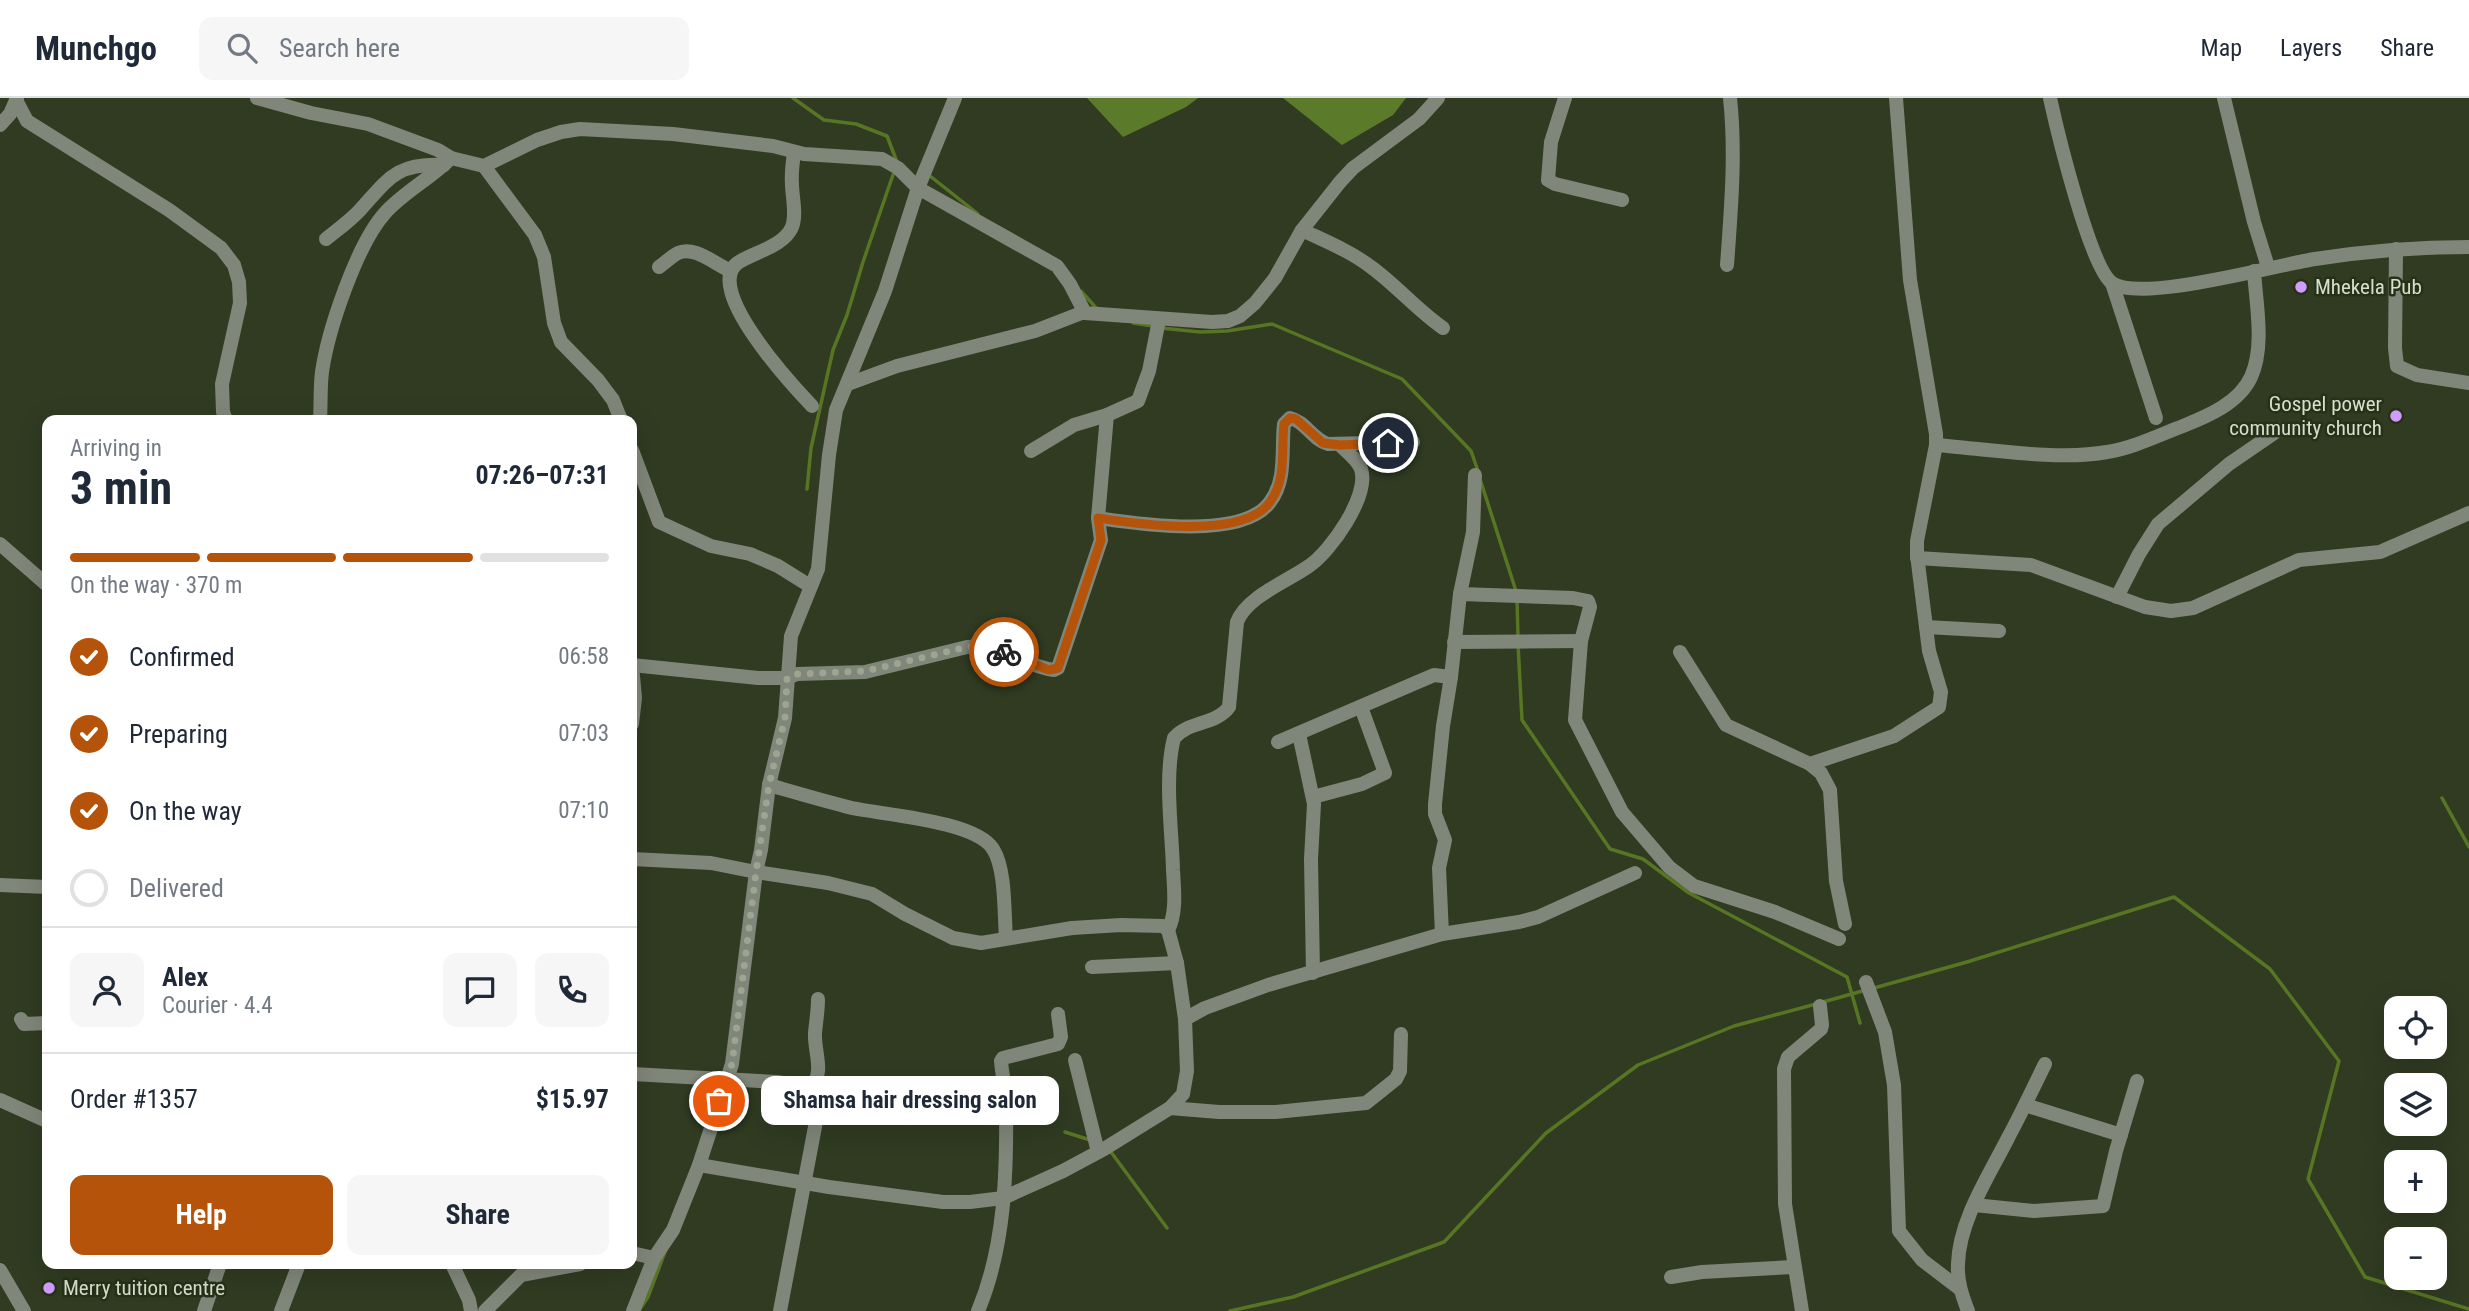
<!DOCTYPE html>
<meta charset="utf-8">
<style>
body{margin:0;font-family:"Roboto Condensed",sans-serif;background:#f6f6f7;color:#1f2937;height:100vh;display:flex;flex-direction:column;font-size:26px;white-space:nowrap}
*{box-sizing:border-box;margin:0}
p{font-size:23px;color:#747a83}
.icon{flex:none;width:38px;height:38px;fill:none;stroke:currentColor;stroke-width:2;stroke-linecap:round;stroke-linejoin:round}
.map{position:relative;flex:1;overflow:hidden}
.panel{position:absolute;left:42px;top:317px;width:595px;height:854px;display:flex;flex-direction:column;background:#fff;border-radius:14px;box-shadow:0 7px 28px #0002}
.panel>*{flex:none}
.controls{position:absolute;left:2384px;top:898px;display:grid;gap:14px}
.controls a{display:grid;place-items:center;width:63px;height:63px;border-radius:14px;background:#fff;box-shadow:0 7px 28px #0002;font-size:35px}
.pin{position:absolute;display:grid;place-items:center;width:60px;height:60px;color:#fff;margin:-30px;border:4px solid #fff;border-radius:50%;box-shadow:0 2px 7px #0007}
.courier{position:absolute;display:grid;place-items:center;width:70px;height:70px;margin:-35px;border:5px solid #b45309;border-radius:50%;background:#fff;color:#222;box-shadow:0 2px 9px #0007}
.bubble{position:absolute;height:49px;border-radius:14px;background:#fff;box-shadow:0 7px 28px #0002;font-size:23px;font-weight:700;line-height:49px;text-align:center}
.head em{font-style:normal;font-weight:700}
.head div{display:flex;flex-direction:column-reverse}
.head{display:flex;align-items:center;justify-content:space-between;height:119px;padding:0 28px}
h1{font-size:46px;font-weight:700;line-height:52px}
.bar{display:grid;grid-template-columns:repeat(4,1fr);gap:10px 7px;align-content:center;height:84px;padding:0 28px}
.bar i{height:9px;border-radius:5px;background:#e0e1e3}
.bar .active{background:#b45309}
.bar p{grid-column:span 4}
.line{display:flex;align-items:center;gap:18px;padding:0 28px;border-top:2px solid #e0e1e3}
.line div{flex:1}
.round{display:grid;place-items:center;flex:none;width:74px;height:74px;border-radius:14px;background:#f6f6f7}
ol{padding:0 28px;list-style:none}
li{display:flex;align-items:center;gap:21px;height:77px}
li p{margin-inline-start:auto}
li .icon{padding:7px;border-radius:50%;background:#b45309;color:#fff;stroke-width:4}
li:last-child{color:#747a83}
li i{width:38px;height:38px;border:4px solid #e0e1e3;border-radius:50%}
.action{display:flex;gap:14px;margin-top:auto;padding:14px 28px}
.action a{flex:1;height:80px;border-radius:14px;background:#b45309;color:#fff;font-size:28px;font-weight:700;line-height:80px;text-align:center}
.action a+a{background:#f6f6f7;color:#1f2937}
header{display:flex;align-items:center;gap:42px;box-sizing:border-box;height:98px;padding:0 35px;background:#fff;border-bottom:2px solid #e0e1e3}
header strong{font-size:33px}
nav{display:flex;gap:38px;margin-inline-start:auto;font-size:24px}
.search{width:490px;height:63px;background:#f6f6f7;display:flex;align-items:center;gap:18px;box-sizing:border-box;padding:0 24px;border-radius:14px;color:#747a83;font-size:26px}
.map>svg:first-child{display:block}
</style>
<header>
<strong>Munchgo</strong>
<div class="search"><svg class="icon" aria-label="search" viewBox="0 0 24 24"><circle cx="10" cy="10" r="6"/><path d="M15 15l6 6"/></svg>Search here</div>
<nav><a>Map</a><a>Layers</a><a>Share</a></nav>
</header>
<div class="map">
<svg width="2469" height="1213" viewBox="0 0 2469 1213">
<rect width="100%" height="100%" fill="#303b22"/>
<g fill="#5c7b2a">
<polygon points="1087,0 1198,0 1186,9 1123,39"/>
<polygon points="1283,0 1406,0 1393,17 1342,47"/>
</g>
<g fill="none" stroke-linecap="round" stroke-linejoin="round">
<g stroke="#577523" stroke-width="3.5">
<polyline points="793,0 824,22 856,26 887,38 897,64"/>
<polyline points="930,78 978,116"/>
<polyline points="1081,193 1097,211"/>
<polyline points="1133,225 1153,228"/>
<polyline points="1161,230 1200,234 1227,233 1272,226 1402,281 1471,353 1478,373"/>
<polyline points="1481,384 1516,493"/>
<polyline points="807,391 811,350 833,252 847,217 863,164 895,71"/>
<polyline points="1517,501 1518,538"/>
<polyline points="1518,546 1522,622 1610,751 1643,761 1689,795 1847,879 1860,925"/>
<polyline points="2442,700 2469,749"/>
<polyline points="1874,890 1967,864 2174,799 2270,871 2339,963 2308,1081 2365,1179 2469,1211"/>
<polyline points="1823,904 1866,892"/>
<polyline points="1065,1034 1090,1042"/>
<polyline points="1108,1053 1111,1054 1167,1130"/>
<polyline points="640,1211 648,1199 665,1154"/>
<polyline points="1230,1213 1293,1199 1444,1144 1546,1035 1638,967 1734,928 1816,906"/>
</g>
<g stroke="#808679" stroke-width="14">
<polyline points="257,0 311,15 368,26 438,52 451,60 484,68 537,42 561,34 580,31 673,36 773,48 804,56 882,61 898,70 918,90 1057,168 1070,186 1085,215 1212,224 1228,223 1240,218 1255,205 1275,180 1302,132 1340,84 1353,70 1419,21 1438,0"/>
<polyline points="1565,0 1551,44 1548,82 1555,86 1622,102"/>
<path d="M2050 0C2057 32 2090 169 2112 185 2141 205 2276 167 2315 161 2366 153 2418 149 2469 149"/>
<polyline points="2224,0 2254,124 2268,169"/>
<polyline points="16,2 27,23 169,112 221,150 234,167 239,184 240,205 222,286 223,314 226,322"/>
<polyline points="0,27 10,16 17,0"/>
<path d="M794 54C793 64 791 75 792 86 792 99 797 116 792 129 784 148 755 154 739 164 700 188 793 288 812 308"/>
<polyline points="484,68 535,137 544,159 554,225 561,244 598,282 613,302 621,322"/>
<path d="M1302 132C1325 143 1350 153 1371 169 1396 187 1417 212 1443 230"/>
<path d="M326 141C337 132 350 123 360 112 389 80 396 65 444 67"/>
<polyline points="2396,151 2395,250 2397,268 2417,277 2469,285"/>
<path d="M1727 167C1731 111 1736 56 1730 0"/>
<path d="M659 169C666 164 672 158 678 155 694 147 716 167 731 173"/>
<polyline points="2112,185 2156,320"/>
<polyline points="848,286 897,268 1035,233 1084,214"/>
<path d="M320 322C321 306 320 289 322 274 328 232 357 146 385 115 404 94 430 81 451 60"/>
<path d="M1936 347C1987 351 2059 363 2107 354 2133 350 2159 337 2183 328 2208 318 2239 305 2251 279 2265 248 2256 206 2254 173"/>
<polyline points="632,352 659,424 711,448 750,456 778,468 810,488"/>
<polyline points="1031,353 1074,327 1107,317 1138,303 1149,273 1159,222"/>
<path d="M1098 420C1139 426 1243 442 1270 404 1287 382 1281 352 1284 326L1290 320C1305 323 1313 342 1328 346L1413 344"/>
<polyline points="0,446 47,487"/>
<polyline points="1917,460 2031,467 2145,509 2171,513 2193,510 2299,462 2380,454 2469,415"/>
<polyline points="1460,496 1573,500 1588,503 1590,509 1581,543 1575,622 1622,714 1669,769 1694,788 1775,814 1839,841"/>
<polyline points="2117,499 2139,456 2158,426 2229,366 2280,331"/>
<polyline points="1926,529 1999,533"/>
<polyline points="1454,544 1581,543"/>
<polyline points="1680,554 1726,627 1810,666 1821,675 1830,692 1836,783 1845,826"/>
<path d="M632 567 758 580H787L797 576 865 574 967 549C1002 547 1023 568 1054 572L1058 570 1101 442 1098 420 1107 317"/>
<polyline points="632,626 635,600 632,567"/>
<polyline points="1299,636 1314,706 1311,761 1313,875"/>
<polyline points="1278,644 1434,577 1451,579"/>
<polyline points="1810,666 1894,638 1939,609 1941,594 1929,553 1917,457 1917,443 1936,347 1936,336 1910,182 1896,0"/>
<path d="M769 687C797 695 824 703 852 710 885 717 976 723 993 751 1006 771 1004 816 1006 840"/>
<polyline points="1313,699 1362,686 1385,675 1361,609"/>
<polyline points="632,761 711,765 756,774 828,785 872,796 905,816 953,840 981,845 1072,830 1121,827 1163,828 1168,832 1177,865 1185,921 1187,973 1183,996 1170,1010 1104,1051 1063,1073 1003,1100 970,1104 943,1104 829,1089 699,1067"/>
<polyline points="0,787 47,789"/>
<path d="M1168 832C1177 815 1174 791 1173 772 1172 732 1164 679 1174 640 1188 623 1216 627 1229 609L1237 524C1246 499 1288 483 1309 468 1330 454 1370 398 1361 371 1358 362 1347 354 1340 347"/>
<polyline points="1442,836 1439,770 1445,742 1435,716 1435,706 1443,628 1451,579 1460,496 1473,434 1475,377"/>
<polyline points="1092,869 1177,865"/>
<polyline points="1866,884 1885,934 1894,987 1899,1133 1922,1162 1960,1191"/>
<polyline points="21,921 24,926 47,925"/>
<polyline points="1185,921 1205,910 1268,887 1442,836 1519,824 1538,819 1635,775"/>
<polyline points="1075,962 1098,1054"/>
<polyline points="632,976 777,984 822,992 930,1003 1006,1003"/>
<path d="M811 990C825 973 814 955 815 935 816 924 818 913 818 901"/>
<polyline points="0,1002 47,1023"/>
<polyline points="2025,1007 2121,1037"/>
<polyline points="1170,1010 1219,1014 1276,1014 1366,1005 1396,981 1400,973 1401,936"/>
<polyline points="1974,1107 2034,1113 2103,1108 2116,1053 2137,983"/>
<polyline points="632,1155 654,1160"/>
<polyline points="452,1166 469,1202 471,1213"/>
<polyline points="0,1172 24,1213"/>
<polyline points="1671,1179 1702,1174 1793,1169"/>
<polyline points="204,1213 220,1166"/>
<polyline points="281,1213 299,1166"/>
<polyline points="485,1213 521,1177 580,1166"/>
<polyline points="633,1213 654,1160 673,1132 699,1067 732,966 756,774 761,752 769,687 785,620 791,538 818,471 829,357 836,312 885,193 918,90 955,0"/>
<polyline points="780,1213 822,992"/>
<path d="M978 1213C1005 1149 1007 1074 1006 1006 1006 991 1002 977 1001 963L1003 960 1058 946 1061 939 1058 916"/>
<polyline points="1802,1213 1785,1106 1784,971 1788,959 1821,931 1822,927 1820,908"/>
<path d="M1968 1213C1962 1197 1957 1183 1958 1166 1959 1122 1990 1076 2009 1038 2022 1014 2033 990 2045 966"/>
</g>
</g>
<g fill="none" stroke-linecap="round" stroke-linejoin="round">
<polyline stroke="#9da592" stroke-width="7" stroke-dasharray="0 12.6" points="719,1003 732,966 756,774 769,687 785,620 787,580 797,576 866,573 967,549 981,548 1004,554"/>
<path stroke="#b45309" stroke-width="9" d="M1004 554 1049 572 1058 570 1101 442 1098 420C1138 426 1243 442 1270 404 1287 381 1281 352 1284 326L1290 320 1296 321 1323 345 1340 347 1388 345"/>
</g>
<g fill="#d09dfe" stroke="#263118" stroke-width="2.5">
<circle cx="2301" cy="189" r="7"/>
<circle cx="2396" cy="318" r="7"/>
<circle cx="49" cy="1190" r="7"/>
</g>
<g text-anchor="middle" stroke-width="5" stroke-linejoin="round" paint-order="stroke">
<g font-size="21" fill="#d7decf" stroke="#263118" text-anchor="start">
<text x="2315" y="196">Mhekela Pub</text>
<text x="2382" y="313" text-anchor="end">Gospel power<tspan x="2382" dy="24">community church</tspan></text>
<text x="63" y="1197">Merry tuition centre</text>
</g>
</g>
</svg>
<div class="controls">
<a><svg class="icon" aria-label="locate" viewBox="0 0 24 24"><circle cx="12" cy="12" r="6"/><path d="M12 2v4M12 18v4M2 12h4M18 12h4"/></svg></a>
<a><svg class="icon" aria-label="layers" viewBox="0 0 24 24"><path d="M12 4l9 5-9 5-9-5zM3 14l9 5 9-5"/></svg></a>
<a>+</a>
<a>−</a>
</div>
<div class="pin" style="left:719px;top:1003px;background:#ea580c"><svg class="icon" aria-label="bag" viewBox="0 0 24 24"><path d="M5 8h14l-1 12H6zM9 8a3 3 0 0 1 6 0"/></svg></div>
<div class="pin" style="left:1388px;top:345px;background:#1f2937"><svg class="icon" aria-label="home" viewBox="0 0 24 24"><path d="M3 11l9-7 9 7M6 9v11h12V9"/></svg></div>
<div class="courier" style="left:1004px;top:554px"><svg class="icon" aria-label="bike" viewBox="0 0 24 24"><circle cx="6" cy="16" r="4"/><circle cx="18" cy="16" r="4"/><path d="M6 16l4-8h5l3 8M10 8l3 8H6M13 5h3"/></svg></div>
<div class="bubble" style="left:761px;top:978px;width:298px">Shamsa hair dressing salon</div>
<section class="panel">
<div class="head"><div><h1>3 min</h1><p>Arriving in</p></div><em>07:26–07:31</em></div>
<div class="bar"><i class="active"></i><i class="active"></i><i class="active"></i><i></i><p>On the way · 370 m</p></div>
<ol>
<li><svg class="icon" aria-label="check" viewBox="0 0 24 24"><path d="M5 12l5 5 9-10"/></svg>Confirmed<p>06:58</p></li>
<li><svg class="icon" aria-label="check" viewBox="0 0 24 24"><path d="M5 12l5 5 9-10"/></svg>Preparing<p>07:03</p></li>
<li><svg class="icon" aria-label="check" viewBox="0 0 24 24"><path d="M5 12l5 5 9-10"/></svg>On the way<p>07:10</p></li>
<li><i></i>Delivered</li>
</ol>
<div class="line" style="height:126px"><a class="round"><svg class="icon" aria-label="person" viewBox="0 0 24 24"><circle cx="12" cy="8" r="4"/><path d="M4 21q1-7 8-7t8 7"/></svg></a><div><b>Alex</b><p>Courier · 4.4</p></div><a class="round"><svg class="icon" aria-label="chat" viewBox="0 0 24 24"><path d="M4 5h16v11H9l-5 4z"/></svg></a><a class="round"><svg class="icon" aria-label="phone" viewBox="0 0 24 24"><path d="M5 4h4l2 5-3 2q2 4 5 5l2-3 5 2v4C11 20 4 13 5 4z"/></svg></a></div>
<div class="line" style="height:91px"><div>Order #1357</div><b>$15.97</b></div>
<div class="action"><a>Help</a><a>Share</a></div>
</section>
</div>
